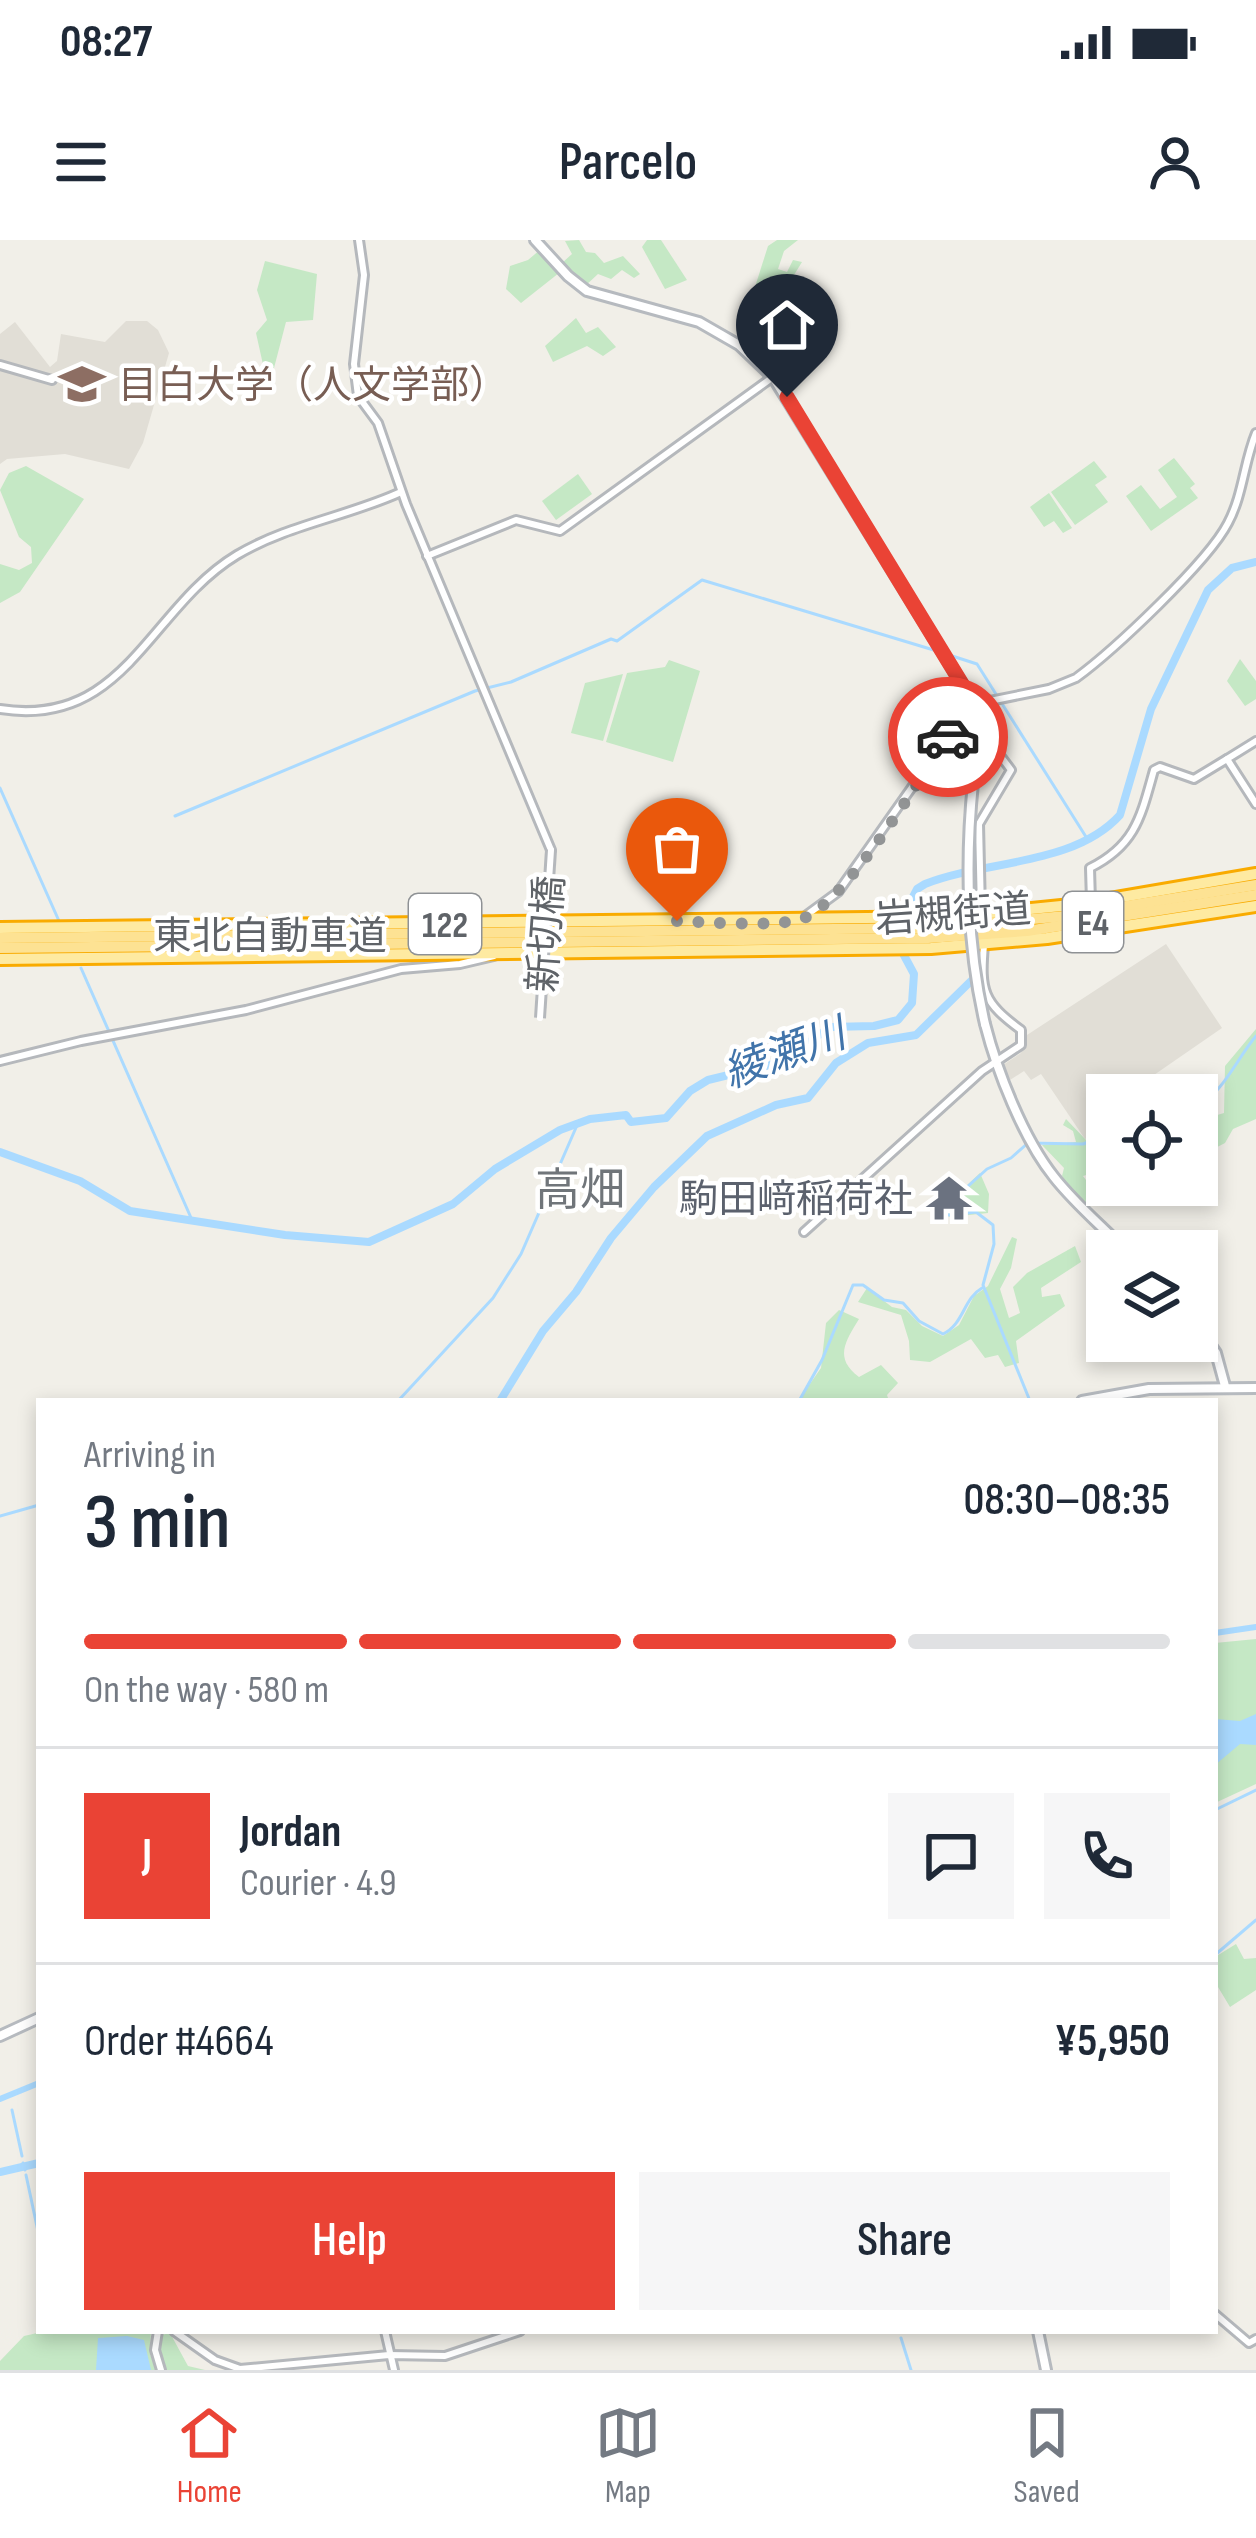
<!DOCTYPE html>
<meta charset="utf-8">
<style>
body{margin:0;font-family:"Sofia Sans Condensed","Noto Sans JP",sans-serif;background:#f6f6f7;color:#1f2937;height:100vh;display:flex;flex-direction:column;font-size:45px;white-space:nowrap}
*{box-sizing:border-box;margin:0}
p{font-size:39px;color:#747a83}
.icon{flex:none;width:66px;height:66px;fill:none;stroke:currentColor;stroke-width:2;stroke-linecap:round;stroke-linejoin:round}
.map{position:relative;flex:1;overflow:hidden}
.details{position:absolute;left:36px;top:1158px;width:1182px;height:936px;display:flex;flex-direction:column;background:#fff;border-radius:0px;box-shadow:0 6px 18px #0003}
.details>*{flex:none}
.buttons{position:absolute;left:1086px;top:834px;display:grid;gap:24px}
.buttons a{display:grid;place-items:center;width:132px;height:132px;border-radius:0px;background:#fff;box-shadow:0 6px 18px #0003;font-size:60px}
.pin{position:absolute;display:grid;place-items:center;width:102px;height:102px;color:#fff;margin:-123px -51px;border-radius:50% 50% 50% 0;rotate:-45deg;box-shadow:0 0 12px #0007}
.pin .icon{rotate:45deg}
.courier{position:absolute;display:grid;place-items:center;width:120px;height:120px;margin:-60px;border:9px solid #ea4335;border-radius:50%;background:#fff;color:#222;box-shadow:0 3px 15px #0007}
.summary em{font-style:normal;font-weight:600}
.summary div{display:flex;flex-direction:column-reverse}
.summary{display:flex;align-items:center;justify-content:space-between;height:204px;padding:0 48px}
h1{font-size:78px;font-weight:600;line-height:90px}
.bar{display:grid;grid-template-columns:repeat(4,1fr);gap:18px 12px;align-content:center;height:144px;padding:0 48px}
.bar i{height:15px;border-radius:9px;background:#e0e1e3}
.bar .on{background:#ea4335}
.bar p{grid-column:span 4}
.line{display:flex;align-items:center;gap:30px;padding:0 48px;border-top:3px solid #e0e1e3}
.line div{flex:1}
.round{display:grid;place-items:center;flex:none;width:126px;height:126px;border-radius:0px;background:#f6f6f7}
.primary-button{display:flex;gap:24px;margin-top:auto;padding:24px 48px}
.primary-button a{flex:1;height:138px;border-radius:0px;background:#ea4335;color:#fff;font-size:48px;font-weight:600;line-height:138px;text-align:center}
.primary-button a+a{background:#f6f6f7;color:#1f2937}
.status{display:flex;justify-content:space-between;align-items:center;height:84px;padding:0 60px;background:#fff;direction:ltr}
.status svg{height:33px;fill:currentColor}
header{display:flex;justify-content:space-between;align-items:center;height:156px;padding:0 48px;background:#fff;font-size:54px;font-weight:600}
.dock{display:flex;justify-content:space-around;align-items:center;height:168px;border-top:3px solid #e0e1e3;background:#fff;font-size:33px;color:#747a83}
.dock a{display:grid;justify-items:center;gap:6px}
.dock .on{color:#ea4335}
.map>svg:first-child{display:block}
</style>
<div class="status"><b>08:27</b><svg viewBox="0 0 49 12"><path d="M0 12V9h3v3zM5 12V6h3v6zM10 12V3h3v9zM15 12V0h3v12zM26 1h20v11H26zM47 4h2v5h-2z"/></svg></div>
<header><svg class="icon" aria-label="menu" viewBox="0 0 24 24"><path d="M4 6h16M4 12h16M4 18h16"/></svg>Parcelo<svg class="icon" aria-label="person" viewBox="0 0 24 24"><circle cx="12" cy="8" r="4"/><path d="M4 21q1-7 8-7t8 7"/></svg></header>
<div class="map">
<svg width="1256" height="2130" viewBox="0 0 1256 2130">
<rect width="100%" height="100%" fill="#f1efe8"/>
<g fill="#e1ded6">
<polygon points="126,81 147,81 158,90 169,113 143,203 129,229 65,214 7,219 0,224 0,94 15,82 50,127 57,121 61,94 105,102"/>
<polygon points="1166,704 1222,788 1125,855 1107,855 1107,867 1096,875 1105,891 1085,899 1041,834 1031,840 1024,831 1010,840 1003,825 1021,813 1027,795"/>
</g>
<g fill="#c5e8c5">
<polygon points="579,0 586,12 595,13 604,23 623,16 640,34 634,38 622,30 611,39 598,34 584,47 562,23 572,14 565,1"/>
<polygon points="647,0 661,0 687,40 665,49 642,7"/>
<polygon points="777,0 798,0 784,11 778,29 787,32 793,20 802,22 794,35 806,60 795,75 784,72 781,50 755,47 768,6"/>
<polygon points="541,9 559,33 521,63 506,49 510,26 528,20"/>
<polygon points="265,21 317,34 313,80 286,82 274,128 264,129 256,93 267,80 257,50"/>
<polygon points="576,78 586,93 598,87 616,107 603,116 587,106 553,122 545,106"/>
<polygon points="1174,218 1195,244 1190,248 1198,258 1151,291 1126,256 1141,245 1160,269 1177,257 1158,230"/>
<polygon points="1094,221 1107,237 1095,245 1108,262 1075,285 1051,252"/>
<polygon points="26,226 84,259 20,352 0,363 0,324 19,330 32,323 31,307 19,297 0,250 9,233"/>
<polygon points="578,234 592,254 556,280 542,261"/>
<polygon points="1049,253 1072,288 1063,293 1054,281 1044,287 1030,267"/>
<polygon points="1240,419 1256,441 1256,459 1245,466 1227,441"/>
<polygon points="669,420 700,431 673,522 606,502 627,433 665,427"/>
<polygon points="623,434 603,501 571,493 585,443"/>
<polygon points="701,574 706,616 676,619 671,580"/>
<polygon points="1256,789 1256,879 1233,889 1225,903 1198,917 1197,881 1224,873 1225,826"/>
<polygon points="1066,879 1087,901 1107,892 1107,945 1123,945 1124,955 1116,960 1093,933 1083,936 1098,956 1085,964 1076,958 1062,936 1064,928 1042,905 1076,902 1073,891 1063,885"/>
<polygon points="980,933 989,954 988,973 950,977 940,972 935,957 941,948 965,947"/>
<polygon points="1012,997 1017,999 1011,1028 1000,1049 1009,1078 1020,1073 1013,1047 1027,1033 1075,1006 1081,1022 1041,1048 1042,1057 1060,1054 1065,1066 1016,1101 1019,1123 1005,1127 998,1115 985,1118 971,1099 930,1122 910,1120 909,1101 901,1075 858,1062 867,1048 892,1067 906,1070 922,1086 943,1096 959,1085 974,1056 988,1046"/>
<path d="M839 1070 859 1079C845 1102 834 1118 859 1137L881 1125 898 1143 887 1155 889 1161H798L821 1128 826 1083Z"/>
<polygon points="1256,1399 1256,1544 1215,1563 1215,1403"/>
<polygon points="1236,1704 1244,1719 1256,1718 1256,1750 1230,1767 1215,1742 1215,1717"/>
<polygon points="46,2091 151,2091 150,2114 156,2130 0,2130 0,2121 24,2096"/>
<path d="M170 2093 188 2126 205 2130H167C159 2119 159 2108 161 2095Z"/>
</g>
<g fill="#aadaff">
<polygon points="1256,1474 1256,1505 1240,1504 1215,1525 1215,1479 1240,1481"/>
<polygon points="127,2096 144,2100 151,2130 96,2130 98,2098"/>
</g>
<g fill="none" stroke-linecap="round" stroke-linejoin="round">
<g stroke="#aadaff" stroke-width="3">
<polyline points="946,414 977,424 1088,600"/>
<polyline points="0,548 59,681"/>
<polyline points="175,576 475,451 511,442 611,399 617,401 702,340 937,411"/>
<polyline points="81,728 192,980"/>
<path d="M1197 866C1223 853 1236 820 1256 796"/>
<polyline points="398,1161 493,1058 521,1014 578,883"/>
<path d="M799 1161 822 1120 853 1045H863L884 1060 903 1063 919 1081 943 1094C964 1084 963 1059 982 1048"/>
<polyline points="1030,1161 983,1045 994,1004 993,985 976,972 948,975 937,964 937,954 943,948 966,948 987,929 1011,918 1028,903 1083,904 1107,895"/>
<polyline points="0,1276 39,1265"/>
<polyline points="1215,1570 1256,1550"/>
<polyline points="1215,1715 1256,1680"/>
<polyline points="12,1870 22,1916"/>
<polyline points="23,1923 25,1930"/>
<polyline points="26,1935 39,1996"/>
<polyline points="901,2098 911,2130"/>
</g>
<g stroke="#aadaff" stroke-width="6">
<polyline points="1215,1393 1256,1387"/>
<polyline points="0,1859 39,1843"/>
</g>
<g stroke="#aadaff" stroke-width="8">
<path d="M901 680 917 649 925 644C985 620 1074 626 1120 575L1151 469 1208 350 1232 328 1256 322"/>
<polyline points="0,912 80,941 130,971 285,995 369,1002 453,964 495,929 560,890 590,879 626,875 631,882 666,878 690,851 708,840 782,822 830,787 874,786 898,780 912,763 914,734 899,706"/>
<polyline points="500,1161 543,1091 576,1052 611,998 654,947 707,896 776,865 808,858 836,823 868,803 916,795 971,741"/>
<polyline points="0,1932 39,1923"/>
</g>
<g stroke="#b5b8bc" stroke-width="12">
<g id="tertiary">
<polyline points="359,0 364,35 354,124 358,156 378,183 406,264 551,610"/>
<polyline points="0,125 52,140"/>
<polyline points="427,316 516,280 560,291 773,137"/>
<path d="M0 469C125 489 149 368 237 315 287 285 349 276 401 252"/>
<polyline points="1256,501 1227,519 1256,564"/>
<polyline points="975,513 1002,518 1011,530 979,584 981,671"/>
<path d="M1091 662 1090 628C1136 605 1141 576 1154 530L1160 527 1194 539 1227 519"/>
<path d="M804 677 838 652 970 465 1049 449 1076 438C1113 411 1208 322 1228 283 1243 255 1244 222 1256 193"/>
<polyline points="0,821 81,801 246,770 401,729 460,724 494,716"/>
<path d="M804 992 982 831 1021 805V790C983 762 980 751 984 705"/>
<polyline points="1215,2074 1249,2103 1256,2099"/>
<polyline points="158,2091 155,2110 161,2130"/>
<polyline points="174,2091 215,2120 240,2129 389,2115 445,2116 520,2091"/>
<polyline points="385,2091 394,2130"/>
</g>
</g>
<g stroke="#b6babf" stroke-width="14">
<g id="secondary">
<polyline points="535,0 568,36 587,51 699,82 739,105 773,137 962,444 975,491 973,543"/>
<path d="M985 784C997 831 1023 898 1054 937 1075 964 1103 987 1126 1011"/>
<polyline points="1197,1085 1216,1113 1225,1146"/>
<polyline points="1082,1161 1149,1149 1256,1148"/>
<polyline points="0,1796 39,1778"/>
<polyline points="1038,2091 1046,2130"/>
</g>
</g>
<g stroke="#f9ab00" stroke-width="16">
<g id="trunk">
<polyline points="0,688 950,677 1081,664 1256,634"/>
<polyline points="0,719 931,708 1047,698 1256,666"/>
</g>
</g>
<g stroke="#f9ab00" stroke-width="16">
<g id="motorway">
<polyline points="0,698 934,688 1066,676 1256,645"/>
<polyline points="0,708 928,698 1027,691 1256,655"/>
</g>
</g>
<use href="#tertiary" stroke="#fff" stroke-width="6"/>
<use href="#secondary" stroke="#fff" stroke-width="8"/>
<use href="#trunk" stroke="#feeaa1" stroke-width="10"/>
<use href="#motorway" stroke="#fde293" stroke-width="10"/>
<g stroke="#b5b8bc" stroke-width="12" stroke-linecap="butt">
<polyline id="tertiary-bridge" points="540,778 551,610"/>
</g>
<g stroke="#b6babf" stroke-width="14" stroke-linecap="butt">
<path id="secondary-bridge" d="M973 543C965 621 967 707 985 784"/>
</g>
<use href="#tertiary-bridge" stroke="#fff" stroke-width="6"/>
<use href="#secondary-bridge" stroke="#fff" stroke-width="8"/>
</g>
<g fill="none" stroke-linecap="round" stroke-linejoin="round">
<path stroke="#929495" stroke-width="12" stroke-dasharray="0 21.6" d="M677 681C710 682 767 687 798 680 841 671 920 538 948 497"/>
<polyline stroke="#ea4335" stroke-width="15" points="787,157 962,444 970,465 948,497"/>
</g>
<defs>
<g id="university-bare" transform="scale(3.6)"><path d="M0-5L7-2L0 1L-7-2ZM-4 1L0 2.5L4 1V4Q0 6-4 4Z" fill="#8d6e63" stroke="#fff" stroke-width="2.5" paint-order="stroke"/></g>
<g id="temple-bare" transform="scale(3.6)"><path d="M0-6L5-2H3V0L6.5 2.5H4V6H1.5V3h-3V6H-4V2.5H-6.5L-3 0V-2H-5Z" fill="#6b7280" stroke="#fff" stroke-width="2.5" paint-order="stroke"/></g>
</defs>
<g fill-rule="evenodd">
<use href="#university-bare" x="82" y="144"/>
<use href="#temple-bare" x="949" y="958"/>
</g>
<g text-anchor="middle" stroke-width="9" stroke-linejoin="round" paint-order="stroke">
<g fill="#fff" stroke="#8f9295" stroke-width="3">
<rect x="1063" y="652" width="60" height="60" rx="9"/>
<rect x="409" y="654" width="72" height="60" rx="9"/>
</g>
<g font-size="36" font-weight="bold" fill="#5f6368">
<text x="1093" y="695">E4</text>
<text x="445" y="697">122</text>
</g>
<g font-size="39" fill="#785e54" stroke="#fff" text-anchor="start">
<text x="118" y="158">目白大学（人文学部）</text>
</g>
<g font-size="39" fill="#5f6368" stroke="#fff">
<text transform="translate(953 673) rotate(-4)" y="14">岩槻街道</text>
<text transform="translate(545 694) rotate(-86)" y="14">新切橋</text>
<text x="270" y="709">東北自動車道</text>
</g>
<g font-size="39" fill="#5b616d" stroke="#fff" text-anchor="end">
<text x="913" y="972">駒田﨑稲荷社</text>
</g>
<g font-size="42" font-style="italic" fill="#4174aa" stroke="#fff">
<text transform="translate(784 812) rotate(-20)" y="15">綾瀬川</text>
</g>
<g font-size="45" fill="#70757a" stroke="#fff">
<text x="580" y="965">高畑</text>
</g>
</g>
</svg>
<div class="buttons">
<a><svg class="icon" aria-label="locate" viewBox="0 0 24 24"><circle cx="12" cy="12" r="6"/><path d="M12 2v4M12 18v4M2 12h4M18 12h4"/></svg></a>
<a><svg class="icon" aria-label="layers" viewBox="0 0 24 24"><path d="M12 4l9 5-9 5-9-5zM3 14l9 5 9-5"/></svg></a>
</div>
<div class="pin" style="left:677px;top:681px;background:#ea580c"><svg class="icon" aria-label="bag" viewBox="0 0 24 24"><path d="M5 8h14l-1 12H6zM9 8a3 3 0 0 1 6 0"/></svg></div>
<div class="pin" style="left:787px;top:157px;background:#1f2937"><svg class="icon" aria-label="home" viewBox="0 0 24 24"><path d="M3 11l9-7 9 7M6 9v11h12V9"/></svg></div>
<div class="courier" style="left:948px;top:497px"><svg class="icon" aria-label="car" viewBox="0 0 24 24"><path d="M5 17H2v-5l4-1 3-4h7l3 4 3 1v5h-3M9 17h6M6 11h13"/><circle cx="7" cy="17" r="2"/><circle cx="17" cy="17" r="2"/></svg></div>
<section class="details">
<div class="summary"><div><h1>3 min</h1><p>Arriving in</p></div><em>08:30–08:35</em></div>
<div class="bar"><i class="on"></i><i class="on"></i><i class="on"></i><i></i><p>On the way · 580 m</p></div>
<div class="line" style="height:216px"><b class="round" style="background:#ea4335;color:#fff">J</b><div><b>Jordan</b><p>Courier · 4.9</p></div><a class="round"><svg class="icon" aria-label="chat" viewBox="0 0 24 24"><path d="M4 5h16v11H9l-5 4z"/></svg></a><a class="round"><svg class="icon" aria-label="phone" viewBox="0 0 24 24"><path d="M5 4h4l2 5-3 2q2 4 5 5l2-3 5 2v4C11 20 4 13 5 4z"/></svg></a></div>
<div class="line" style="height:156px"><div>Order #4664</div><b>¥5,950</b></div>
<div class="primary-button"><a>Help</a><a>Share</a></div>
</section>
</div>
<nav class="dock">
<a class="on"><svg class="icon" aria-label="home" viewBox="0 0 24 24"><path d="M3 11l9-7 9 7M6 9v11h12V9"/></svg>Home</a>
<a><svg class="icon" aria-label="map" viewBox="0 0 24 24"><path d="M3 6l6-2 6 2 6-2v14l-6 2-6-2-6 2zM9 4v14M15 6v14"/></svg>Map</a>
<a><svg class="icon" aria-label="saved" viewBox="0 0 24 24"><path d="M7 4h10v16l-5-4-5 4z"/></svg>Saved</a>
</nav>
